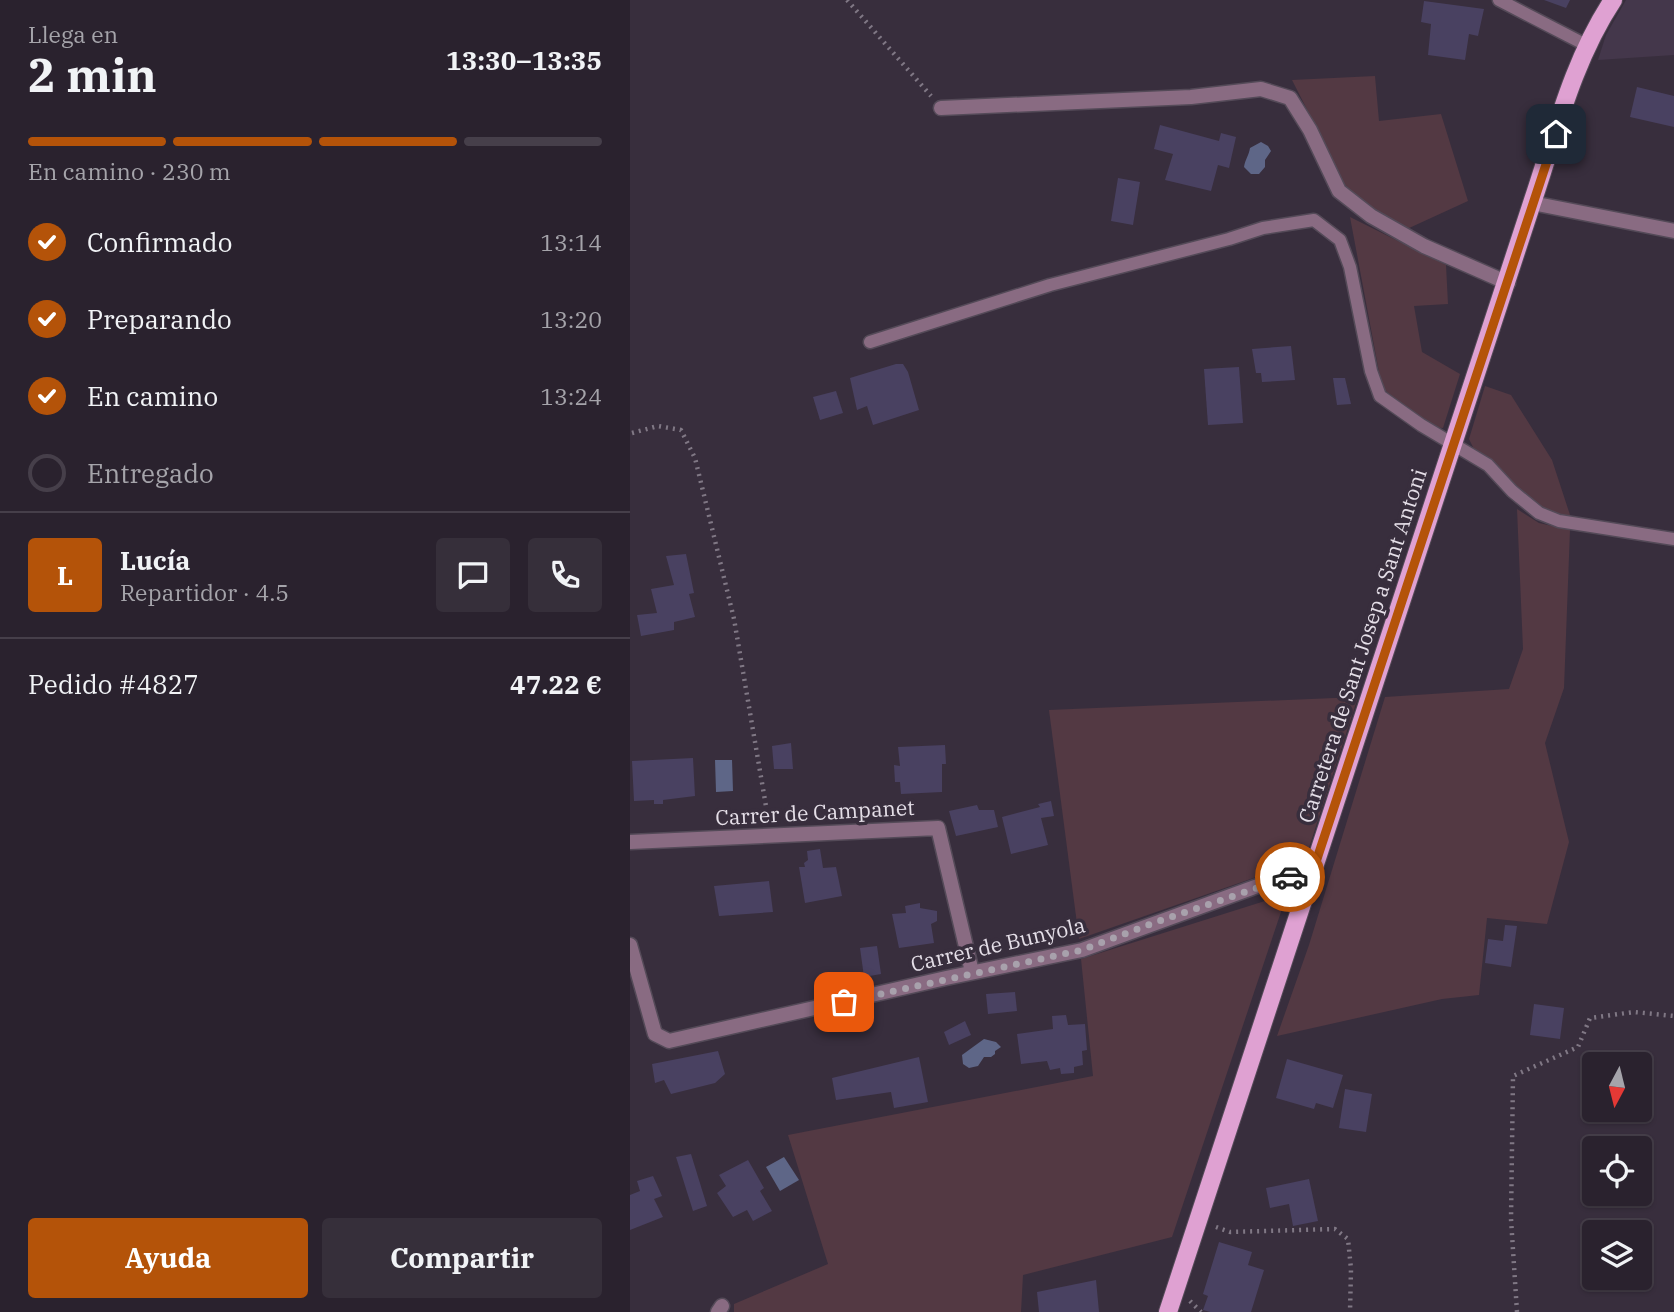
<!DOCTYPE html>
<html lang="es">
<meta charset="utf-8">
<style>
body{margin:0;font-family:"IBM Plex Serif",serif;background:#362f3a;color:#f1f3f6;height:100vh;display:flex;flex-direction:column;font-size:26px;white-space:nowrap}
*{box-sizing:border-box;margin:0}
p{font-size:23px;color:#a5a4aa}
.icon{flex:none;width:38px;height:38px;fill:none;stroke:currentColor;stroke-width:2;stroke-linecap:round;stroke-linejoin:round}
.map{position:relative;flex:1;overflow:hidden}
.drawer{display:flex;flex-direction:column;background:#2a222e;width:630px}
.drawer>*{flex:none}
.needle{width:46px;rotate:187deg}
.tools{position:absolute;left:952px;top:1052px;display:grid;gap:14px}
.tools a{display:grid;place-items:center;width:70px;height:70px;border-radius:7px;background:#2a222e;box-shadow:0 2px 5px #0004,0 0 0 2px #463f4a;font-size:35px}
.pin{position:absolute;display:grid;place-items:center;width:60px;height:60px;color:#fff;margin:-30px;border-radius:14px;box-shadow:0 4px 10px #0006}
.courier{position:absolute;display:grid;place-items:center;width:70px;height:70px;margin:-35px;border:5px solid #b45309;border-radius:50%;background:#fff;color:#222;box-shadow:0 2px 9px #0007}
.head em{font-style:normal;font-weight:700}
.head div{display:flex;flex-direction:column-reverse}
.head{display:flex;align-items:center;justify-content:space-between;height:119px;padding:0 28px}
h1{font-size:46px;font-weight:700;line-height:52px}
.bar{display:grid;grid-template-columns:repeat(4,1fr);gap:10px 7px;align-content:center;height:84px;padding:0 28px}
.bar i{height:9px;border-radius:5px;background:#463f4a}
.bar .selected{background:#b45309}
.bar p{grid-column:span 4}
.line{display:flex;align-items:center;gap:18px;padding:0 28px;border-top:2px solid #463f4a}
.line div{flex:1}
.round{display:grid;place-items:center;flex:none;width:74px;height:74px;border-radius:7px;background:#362f3a}
ol{padding:0 28px;list-style:none}
li{display:flex;align-items:center;gap:21px;height:77px}
li p{margin-inline-start:auto}
li .icon{padding:7px;border-radius:50%;background:#b45309;color:#fff;stroke-width:4}
li:last-child{color:#a5a4aa}
li i{width:38px;height:38px;border:4px solid #463f4a;border-radius:50%}
.cta{display:flex;gap:14px;margin-top:auto;padding:14px 28px}
.cta a{flex:1;height:80px;border-radius:7px;background:#b45309;color:#fff;font-size:28px;font-weight:700;line-height:80px;text-align:center}
.cta a+a{background:#362f3a;color:#f1f3f6}
main{display:flex;flex:1;min-height:0}
.map>svg:first-child{display:block}
</style>
<main>
<section class="drawer">
<div class="head"><div><h1>2 min</h1><p>Llega en</p></div><em>13:30–13:35</em></div>
<div class="bar"><i class="selected"></i><i class="selected"></i><i class="selected"></i><i></i><p>En camino · 230 m</p></div>
<ol>
<li><svg class="icon" aria-label="check" viewBox="0 0 24 24"><path d="M5 12l5 5 9-10"/></svg>Confirmado<p>13:14</p></li>
<li><svg class="icon" aria-label="check" viewBox="0 0 24 24"><path d="M5 12l5 5 9-10"/></svg>Preparando<p>13:20</p></li>
<li><svg class="icon" aria-label="check" viewBox="0 0 24 24"><path d="M5 12l5 5 9-10"/></svg>En camino<p>13:24</p></li>
<li><i></i>Entregado</li>
</ol>
<div class="line" style="height:126px"><b class="round" style="background:#b45309;color:#fff">L</b><div><b>Lucía</b><p>Repartidor · 4.5</p></div><a class="round"><svg class="icon" aria-label="chat" viewBox="0 0 24 24"><path d="M4 5h16v11H9l-5 4z"/></svg></a><a class="round"><svg class="icon" aria-label="phone" viewBox="0 0 24 24"><path d="M5 4h4l2 5-3 2q2 4 5 5l2-3 5 2v4C11 20 4 13 5 4z"/></svg></a></div>
<div class="line" style="height:91px"><div>Pedido #4827</div><b>47.22 €</b></div>
<div class="cta"><a>Ayuda</a><a>Compartir</a></div>
</section>
<div class="map">
<svg width="1044" height="1312" viewBox="0 0 1044 1312">
<rect width="100%" height="100%" fill="#382e3d"/>
<polygon fill="#44374b" points="996,0 1044,0 1044,55 968,60 976,35"/>
<g fill="#533943">
<polygon points="745,76 749,121 811,114 838,201 777,229 721,196 662,80"/>
<polygon points="720,217 816,265 818,304 784,306 792,352 830,374 813,428 801,427 752,388"/>
<path d="M855 386 881 395 922 460 941 518C901 512 874 477 845 451L839 439Z"/>
<polygon points="887,509 909,523 940,530 934,688 915,743 939,842 917,924 857,918 849,995 812,999 647,1036 679,945 755,697 879,689 893,649"/>
<polygon points="728,697 675,860 449,939 419,710"/>
<polygon points="657,894 542,1237 393,1275 391,1312 104,1312 104,1304 198,1264 158,1135 463,1076 451,959"/>
</g>
<g fill="#5e6687">
<path d="M631 142 638 146 641 151 635 160V167L629 174H621L614 167C615 160 619 155 620 148Z"/>
<polygon points="85,760 102,760 103,791 86,792"/>
<polygon points="354,1039 366,1042 371,1047 365,1051 365,1054 361,1057 354,1057 348,1066 339,1068 333,1064 332,1055"/>
<polygon points="154,1157 169,1180 150,1191 136,1167"/>
</g>
<g fill="#494161">
<polygon points="914,0 940,0 936,8"/>
<polygon points="794,1 854,9 848,36 839,34 835,60 798,55 801,24 791,22"/>
<polygon points="1007,87 1044,96 1044,127 1000,117"/>
<polygon points="530,125 589,141 591,133 606,137 599,168 588,165 581,191 535,180 543,154 524,149"/>
<polygon points="488,178 510,182 503,225 481,221"/>
<polygon points="661,346 665,380 632,382 631,373 626,373 622,349"/>
<polygon points="266,364 273,364 278,372 289,410 243,425 237,406 227,410 220,378"/>
<polygon points="609,367 613,423 578,425 574,369"/>
<polygon points="703,378 715,378 721,404 707,405"/>
<polygon points="206,391 213,413 190,420 183,397"/>
<polygon points="56,554 64,593 59,594 65,617 44,622 44,630 11,636 7,615 27,613 21,589 44,585 36,556"/>
<polygon points="161,743 163,769 144,769 142,746"/>
<polygon points="315,745 316,764 312,764 312,792 271,794 270,782 265,782 264,765 270,766 268,747"/>
<polygon points="63,758 65,796 33,800 33,804 24,804 24,800 4,801 2,761"/>
<polygon points="421,801 424,816 411,818 418,845 381,854 372,817 410,807 408,804"/>
<polygon points="347,805 349,810 364,810 368,827 326,836 319,811"/>
<polygon points="190,849 193,868 206,867 212,896 175,903 169,867 175,867 174,863 178,860 177,851"/>
<polygon points="139,881 143,912 89,916 84,886"/>
<polygon points="290,903 290,908 307,911 307,921 301,924 304,943 269,948 262,914 276,913 275,906"/>
<polygon points="875,925 887,926 881,967 855,963 858,939 873,941"/>
<polygon points="247,946 251,974 234,977 230,948"/>
<polygon points="385,992 387,1011 358,1014 356,994"/>
<polygon points="904,1004 934,1008 930,1039 900,1035"/>
<polygon points="436,1015 438,1025 455,1024 457,1050 452,1051 453,1065 444,1067 444,1073 431,1074 430,1068 420,1070 417,1061 391,1064 387,1034 423,1029 422,1016"/>
<polygon points="335,1021 341,1035 319,1045 314,1032"/>
<polygon points="88,1051 95,1074 85,1083 41,1094 34,1080 25,1083 22,1064"/>
<polygon points="289,1057 298,1102 264,1108 261,1092 206,1100 202,1078"/>
<polygon points="657,1059 713,1075 703,1108 686,1103 684,1109 646,1098"/>
<polygon points="715,1089 742,1094 736,1132 709,1128"/>
<polygon points="61,1154 77,1206 63,1211 46,1157"/>
<polygon points="118,1160 134,1188 130,1191 142,1211 123,1221 117,1210 103,1217 87,1193 96,1186 89,1175"/>
<polygon points="23,1176 32,1196 24,1199 33,1217 0,1230 0,1195 10,1191 7,1181"/>
<polygon points="679,1179 688,1221 663,1226 659,1204 640,1208 636,1188"/>
<polygon points="589,1242 622,1252 618,1265 634,1270 621,1312 580,1312 573,1310 578,1296 573,1294"/>
<polygon points="466,1280 469,1312 409,1312 407,1292"/>
</g>
<g fill="none" stroke-linecap="round" stroke-linejoin="round">
<g stroke="#544a58" stroke-width="15">
<g id="lane">
<polyline points="869,0 958,46"/>
<polyline points="240,342 420,285 599,239 633,228 684,220 710,240 720,267 741,371 750,396 791,425 858,465 882,491 909,513 929,521 1044,539"/>
</g>
</g>
<g stroke="#544a58" stroke-width="17">
<g id="street">
<polyline points="311,108 561,97 631,89 660,98 680,130 709,191 741,216 794,246 878,283"/>
<polyline points="902,203 1044,231"/>
<polyline points="0,842 308,828 342,972"/>
<polyline points="0,945 25,1034 39,1041 316,978 452,950 633,884 669,875 682,877"/>
<polyline points="88,1312 92,1306"/>
</g>
</g>
<g stroke="#544a58" stroke-width="20">
<path id="primary" d="M538 1312 902 203C925 135 943 60 983 0"/>
</g>
<g stroke="#807885" stroke-width="4.5" stroke-dasharray="2 5" stroke-linecap="butt">
<polyline points="217,0 301,96"/>
<polyline points="2,433 28,426 51,430 65,458 104,619 138,818"/>
<polyline points="586,1227 600,1232 705,1229 718,1239 721,1269 720,1312"/>
<polyline points="560,1301 571,1312"/>
<polyline points="887,1312 881,1219 883,1076 948,1047 960,1018 1004,1012 1044,1016"/>
</g>
<use href="#lane" stroke="#896b82" stroke-width="12"/>
<use href="#street" stroke="#896b82" stroke-width="14"/>
<use href="#primary" stroke="#dfa1d2" stroke-width="18"/>
</g>
<g fill="none" stroke-linecap="round" stroke-linejoin="round">
<polyline stroke="#a8a1ac" stroke-width="7" stroke-dasharray="0 12.6" points="214,1002 452,950 526,922 660,877"/>
<polyline stroke="#b45309" stroke-width="9" points="660,877 669,875 681,877 926,134"/>
</g>
<g text-anchor="middle" stroke-width="7" stroke-linejoin="round" paint-order="stroke">
<g font-size="21" fill="#e5dfe8" stroke="#382e3d">
<text transform="translate(733 646) rotate(-72)" y="7">Carretera de Sant Josep a Sant Antoni</text>
<text transform="translate(185 813) rotate(-3)" y="7">Carrer de Campanet</text>
<text transform="translate(368 945) rotate(-13)" y="7">Carrer de Bunyola</text>
</g>
</g>
</svg>
<div class="tools">
<a><svg class="needle" viewBox="-14 -14 28 28"><path d="M0-13l5 13h-10z" fill="#e53935"/><path d="M0 13l5-13h-10z" fill="#a5a4aa"/></svg></a>
<a><svg class="icon" aria-label="locate" viewBox="0 0 24 24"><circle cx="12" cy="12" r="6"/><path d="M12 2v4M12 18v4M2 12h4M18 12h4"/></svg></a>
<a><svg class="icon" aria-label="layers" viewBox="0 0 24 24"><path d="M12 4l9 5-9 5-9-5zM3 14l9 5 9-5"/></svg></a>
</div>
<div class="pin" style="left:214px;top:1002px;background:#ea580c"><svg class="icon" aria-label="bag" viewBox="0 0 24 24"><path d="M5 8h14l-1 12H6zM9 8a3 3 0 0 1 6 0"/></svg></div>
<div class="pin" style="left:926px;top:134px;background:#1f2937"><svg class="icon" aria-label="home" viewBox="0 0 24 24"><path d="M3 11l9-7 9 7M6 9v11h12V9"/></svg></div>
<div class="courier" style="left:660px;top:877px"><svg class="icon" aria-label="car" viewBox="0 0 24 24"><path d="M5 17H2v-5l4-1 3-4h7l3 4 3 1v5h-3M9 17h6M6 11h13"/><circle cx="7" cy="17" r="2"/><circle cx="17" cy="17" r="2"/></svg></div>
</div>
</main>
